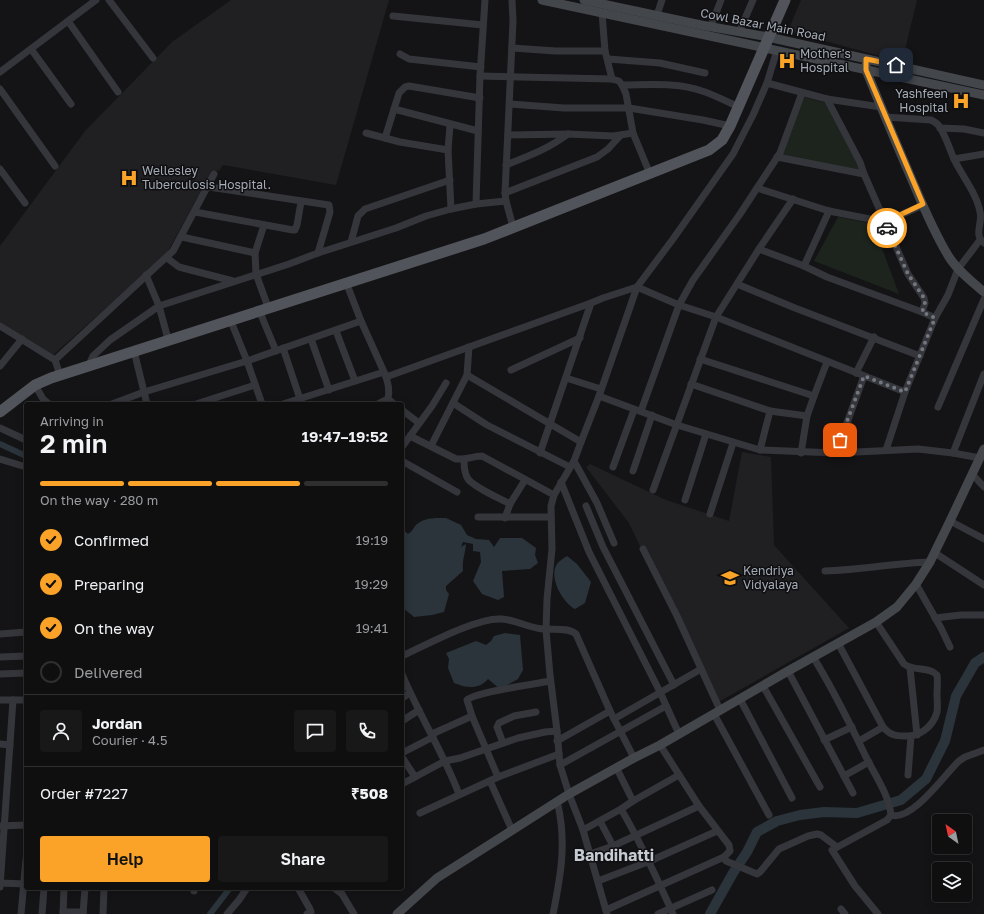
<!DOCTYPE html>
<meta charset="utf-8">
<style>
body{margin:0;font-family:"Golos Text",sans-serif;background:#181819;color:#f1f3f6;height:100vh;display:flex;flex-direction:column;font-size:15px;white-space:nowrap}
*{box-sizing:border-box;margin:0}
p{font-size:13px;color:#9b9c9f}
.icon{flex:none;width:22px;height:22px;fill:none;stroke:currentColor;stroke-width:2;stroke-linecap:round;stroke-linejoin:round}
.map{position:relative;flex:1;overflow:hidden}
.sheet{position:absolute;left:24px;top:402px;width:380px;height:488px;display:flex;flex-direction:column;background:#0f0f10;border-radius:4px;box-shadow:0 2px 10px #0003,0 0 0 1px #2f2f30}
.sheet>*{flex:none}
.needle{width:26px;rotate:327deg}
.tools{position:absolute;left:932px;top:814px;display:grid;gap:8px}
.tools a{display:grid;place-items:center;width:40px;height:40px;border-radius:4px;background:#0f0f10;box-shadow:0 2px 10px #0003,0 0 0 1px #2f2f30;font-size:20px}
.pin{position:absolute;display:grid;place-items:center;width:34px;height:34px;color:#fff;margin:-17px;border-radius:8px;box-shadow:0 2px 6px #0006}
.courier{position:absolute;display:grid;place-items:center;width:40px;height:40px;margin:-20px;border:3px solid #faa328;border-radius:50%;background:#fff;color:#222;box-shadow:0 1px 5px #0007}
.summary em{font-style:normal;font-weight:600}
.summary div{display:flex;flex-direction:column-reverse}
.summary{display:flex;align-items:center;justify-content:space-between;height:68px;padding:0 16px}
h1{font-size:26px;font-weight:600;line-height:30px}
.bar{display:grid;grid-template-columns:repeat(4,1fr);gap:6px 4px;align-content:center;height:48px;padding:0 16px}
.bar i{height:5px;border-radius:3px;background:#2f2f30}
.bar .current{background:#faa328}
.bar p{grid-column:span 4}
.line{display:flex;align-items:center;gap:10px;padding:0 16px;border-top:1px solid #2f2f30}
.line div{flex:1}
.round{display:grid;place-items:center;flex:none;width:42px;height:42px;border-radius:4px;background:#181819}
ol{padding:0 16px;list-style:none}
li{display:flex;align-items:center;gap:12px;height:44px}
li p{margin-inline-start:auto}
li .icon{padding:4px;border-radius:50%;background:#faa328;color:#111;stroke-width:4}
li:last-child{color:#9b9c9f}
li i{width:22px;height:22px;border:2px solid #2f2f30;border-radius:50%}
.action{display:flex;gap:8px;margin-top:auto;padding:8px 16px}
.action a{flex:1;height:46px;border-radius:4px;background:#faa328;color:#111;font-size:16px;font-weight:600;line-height:46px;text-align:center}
.action a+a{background:#181819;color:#f1f3f6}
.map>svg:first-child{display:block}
</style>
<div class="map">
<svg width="984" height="914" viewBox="0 0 984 914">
<rect width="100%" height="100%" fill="#141416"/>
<g fill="#202023">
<polygon points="231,0 389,0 336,185 223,165 219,171 212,170 166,255 53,355 0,322 0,246 85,131 172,42"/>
<polygon points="801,0 917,0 902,62 788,31"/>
<polygon points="742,452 771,457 774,545 849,628 715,704 629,523 586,467 590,464 666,500 729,521"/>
</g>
<g fill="#1c241d">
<polygon points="803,97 826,103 857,162 859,170 782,155"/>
<polygon points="838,217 873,224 899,294 814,261"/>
</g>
<g fill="#2a343a">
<path d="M446 518 461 525 467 535 476 539 489 540 494 547 500 538H522L536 548 535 555 538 563 530 569 502 571 504 597 498 600 482 594 473 581 481 562 480 552 473 551V544L463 542 461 547 466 544C465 555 462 560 463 571L446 586V590L449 594 444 612 432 615 414 617 402 607V529L408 534C413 531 413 528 417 524 426 517 436 518 446 518Z"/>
<path d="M567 556 577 564 591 582 585 603 575 609C563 603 548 577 557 564 559 561 564 558 567 556Z"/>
<path d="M505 633 520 635 523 670 518 679 500 689 488 679C479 690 466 688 454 683L448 668 449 659 446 653 476 641 486 645 491 641 494 636Z"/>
</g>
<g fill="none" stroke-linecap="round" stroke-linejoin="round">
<g stroke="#2a343a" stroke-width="6">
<polyline points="0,444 26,456"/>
<polyline points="210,914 230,888"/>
</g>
<polyline stroke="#2a343a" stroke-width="10" points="710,914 733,873 747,852 757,832 777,821 800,815 824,812 857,813 901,800 926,779 945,741 956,696 975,663 984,657"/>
<g stroke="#35363b" stroke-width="7">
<polyline points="109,0 153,58"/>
<polyline points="512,0 513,21 505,193 506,201 513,227"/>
<polyline points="602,13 605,51 612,79"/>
<polyline points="657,15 662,0"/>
<polyline points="393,16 483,25"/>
<polyline points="68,21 118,92"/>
<polyline points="711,26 721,0"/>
<polyline points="739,32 753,0"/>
<polyline points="512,48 556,51 605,51"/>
<polyline points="31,49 71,104"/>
<polyline points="400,54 409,59 481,67"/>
<polyline points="608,59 660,63 705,73"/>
<polyline points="0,72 96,0"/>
<polyline points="480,76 612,79 619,81 622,85 626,94 633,133 650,174"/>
<polyline points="767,83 827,99 881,107"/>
<path d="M622 85C648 85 677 82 702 91 715 95 727 102 739 107"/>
<polyline points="0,89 55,166"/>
<polyline points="827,99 860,162 864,174"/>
<polyline points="510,104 564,108 629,108 703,120 730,126"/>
<polyline points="394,109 478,131"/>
<path d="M885 117 931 120C935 122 937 123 939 126 946 136 949 148 954 159 962 176 977 194 980 212 983 223 973 235 984 243"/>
<polyline points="450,125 448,150 451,209"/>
<polyline points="940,128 964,129 984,133"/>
<polyline points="366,133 400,142 448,150"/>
<polyline points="508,135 568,134 613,136 633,133"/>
<polyline points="385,138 399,93 405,87 409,86 480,98"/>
<polyline points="777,157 864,174 908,274 924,298 925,303 922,312"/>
<polyline points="954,159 984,154"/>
<path d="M506 165C529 156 548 149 568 134"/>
<polyline points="0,169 25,203"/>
<polyline points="209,187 329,205 330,212 318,253"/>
<polyline points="757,188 829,211 885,222 923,205"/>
<polyline points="505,193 597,157 608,149 620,136"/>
<polyline points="476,204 480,76 485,0"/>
<polyline points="195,212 293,230 295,230 297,225 301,202"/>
<polyline points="264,225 255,253 256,274 268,307"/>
<polyline points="182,237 255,253"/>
<polyline points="351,242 358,216 365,209 450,180"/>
<polyline points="759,249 804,266 827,277 922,312 935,318"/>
<polyline points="167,258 179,267 233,281"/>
<polyline points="804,266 829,211"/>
<polyline points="146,275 159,306 289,264 318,253 396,228 426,216 451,209 476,204 506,201"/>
<polyline points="737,284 795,308 920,356"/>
<polyline points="259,310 276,351"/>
<polyline points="230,319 247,361 262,404"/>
<polyline points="0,326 55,360 60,375"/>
<polyline points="336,331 355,381"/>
<polyline points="311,339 329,390"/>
<polyline points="283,348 300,399"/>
<polyline points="134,351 147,404"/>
<polyline points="700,359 814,396 827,362"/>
<polyline points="55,360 173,251 214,174"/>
<polyline points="89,365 93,356 110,340 159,306 168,339"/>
<polyline points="0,366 22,339"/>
<polyline points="511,370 580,338"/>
<polyline points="856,373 874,337"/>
<polyline points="467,375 581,442"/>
<polyline points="386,377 591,303 603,298 637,287 679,305 716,317 905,392"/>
<polyline points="566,378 601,389"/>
<polyline points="691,384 770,411 807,416"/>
<polyline points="35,385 43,399 49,404"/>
<polyline points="599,396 677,425 760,450 836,453 918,449 953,453 980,458"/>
<polyline points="388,399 394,404"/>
<polyline points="453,403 487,425 570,467"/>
<polyline points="112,404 144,392 247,361 361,321"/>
<polyline points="196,404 255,385"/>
<polyline points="283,404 384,372 361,321 346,282"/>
<path d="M378 404 388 399C390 390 388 383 385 374"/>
<polyline points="938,407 984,299"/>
<polyline points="402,410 419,423"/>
<polyline points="641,411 679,305 693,280 740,214 780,153 802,93"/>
<polyline points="0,428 26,440"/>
<path d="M410 436 456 459C468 460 472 456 482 456L554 495"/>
<polyline points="431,446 467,375 469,347"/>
<polyline points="402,447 432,406 446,383"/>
<polyline points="760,450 770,411"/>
<polyline points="886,450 905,392 935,318 948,295 958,269 980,240"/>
<polyline points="540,453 591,303"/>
<polyline points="801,453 807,416 814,396"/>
<polyline points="836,453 864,376"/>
<polyline points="953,453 984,374"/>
<polyline points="0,459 26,467"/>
<path d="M464 460C464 466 464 473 468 479 475 488 499 498 510 504"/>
<polyline points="402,461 457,492"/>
<polyline points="574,461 597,503 614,543"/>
<polyline points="613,467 634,410"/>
<polyline points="633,471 652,415"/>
<polyline points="972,474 984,487"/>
<polyline points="561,482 589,552 660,692 679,734"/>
<polyline points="653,490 716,317 759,249 793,199"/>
<polyline points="685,500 706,434"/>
<polyline points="586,506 603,547 674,685"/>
<polyline points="710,514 733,443"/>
<polyline points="478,517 551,517"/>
<polyline points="505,518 510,504 525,480"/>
<polyline points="950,521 984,539"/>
<polyline points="643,549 677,616 720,710"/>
<polyline points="935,553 984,585"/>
<path d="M825 571C860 570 895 563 930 562"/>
<polyline points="916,584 941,628 950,647"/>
<polyline points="935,618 961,615 984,615"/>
<polyline points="0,634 26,632"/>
<path d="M838 643 883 727C890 735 895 736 905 736 919 737 933 727 937 712 938 707 937 700 937 694 937 688 938 681 937 675 929 666 915 672 904 664L876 622"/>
<path d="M402 656C426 645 477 617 502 619 516 620 529 628 543 629 553 630 569 627 576 634L610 711 634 758"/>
<polyline points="0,657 26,656"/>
<path d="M813 657C834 690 851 726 868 761 877 778 889 796 891 815L887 820 832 850 855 886 878 914"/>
<polyline points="910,668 917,735"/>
<polyline points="788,671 853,793"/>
<polyline points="0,674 26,673"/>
<path d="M402 674C419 715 443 752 459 794"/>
<polyline points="763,686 820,787"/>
<polyline points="402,698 410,693"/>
<polyline points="740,699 792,798"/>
<polyline points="0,700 26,700"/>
<polyline points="714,714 769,815"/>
<polyline points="614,719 701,669"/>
<polyline points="402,721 419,710"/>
<polyline points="432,734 472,716"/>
<polyline points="824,740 852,727"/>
<polyline points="557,741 610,711"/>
<polyline points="859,741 883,727"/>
<polyline points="503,743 497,727 499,723 514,716 536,712"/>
<polyline points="0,744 10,745"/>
<polyline points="402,753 433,737"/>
<polyline points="402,757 415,777"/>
<polyline points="560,765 666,706"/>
<path d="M616 767 633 801 621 809C641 843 657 878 673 914"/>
<polyline points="908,775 911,736"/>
<polyline points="844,776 869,762"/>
<path d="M498 777 472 716 467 700C475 692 536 684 550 681"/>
<polyline points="490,781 512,830"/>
<polyline points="402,784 445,761 460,758 518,738 545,732 557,731"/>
<polyline points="633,801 679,775"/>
<polyline points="420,813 498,777 559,754"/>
<path d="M891 815C912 822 945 774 959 761L965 757 984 750"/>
<polyline points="600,821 613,846"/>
<polyline points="0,826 26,825"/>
<polyline points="583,830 621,809"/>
<polyline points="590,854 613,846 699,806"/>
<polyline points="724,857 726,861 757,874 760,872 779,849 808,836 817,834 821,835 837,847"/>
<polyline points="598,881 650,861 717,831"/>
<polyline points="0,883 26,884"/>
<polyline points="0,887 13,700"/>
<polyline points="298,888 310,909 311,912 307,914"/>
<polyline points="334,888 342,894 354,914"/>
<polyline points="194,891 194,888"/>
<polyline points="841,909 845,914"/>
<polyline points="606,910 724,857 730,851 729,845 699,806 660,745"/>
<polyline points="63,912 83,912"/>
<polyline points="21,914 26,859"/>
<polyline points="42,914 44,888"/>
<polyline points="63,914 64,888"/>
<polyline points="83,914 85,888"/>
<polyline points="103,914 104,888"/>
<polyline points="227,914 239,900 247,888"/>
<path d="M553 914C561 875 567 840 557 801"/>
<polyline points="607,914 583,830 569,794 560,765 559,754 557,731 550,675 546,630 547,599 552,549 551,506 554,495 574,461 581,442 599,396 637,287 673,239 733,154 753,115 767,83 777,50"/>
<polyline points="658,914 712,890"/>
</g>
<g stroke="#43464b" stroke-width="9">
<polyline points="542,0 984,95"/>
<polyline points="584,0 701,25 768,37 984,85"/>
<path d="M866 65V70C881 107 896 143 912 180 923 206 934 233 949 257 958 271 972 282 984 292"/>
<polyline points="397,914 437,878 569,794 634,758 660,745 788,671 876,622 897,607 916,584 930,562 950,521 984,449"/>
</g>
<polyline stroke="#51545a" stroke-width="11" points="0,412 35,385 51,378 484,239 709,150 722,140 730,126 785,0"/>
</g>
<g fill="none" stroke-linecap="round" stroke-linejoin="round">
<polyline stroke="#72777f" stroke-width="4" stroke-dasharray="0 7.2" points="840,440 864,376 905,392 935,318 922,312 925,304 924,298 908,274 887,228"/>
<polyline stroke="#faa328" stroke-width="5" points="887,228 885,222 923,204 866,70 866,59 896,65"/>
</g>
<defs>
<g id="hospital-bare" transform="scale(1.38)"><path d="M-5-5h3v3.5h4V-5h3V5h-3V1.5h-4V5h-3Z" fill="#faa328" stroke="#0f0f11" stroke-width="2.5" paint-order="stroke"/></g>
<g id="school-bare" transform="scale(1.38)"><path d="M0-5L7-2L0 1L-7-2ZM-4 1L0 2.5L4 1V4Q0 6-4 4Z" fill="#faa328" stroke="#0f0f11" stroke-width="2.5" paint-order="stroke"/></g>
</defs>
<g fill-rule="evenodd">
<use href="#hospital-bare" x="787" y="61"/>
<use href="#hospital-bare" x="961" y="101"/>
<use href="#hospital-bare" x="129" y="178"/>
<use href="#school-bare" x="730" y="578"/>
</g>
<g text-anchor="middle" stroke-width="3" stroke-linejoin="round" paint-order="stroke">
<g font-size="12" fill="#a5acb7" stroke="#0f0f11">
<text transform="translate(763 25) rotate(11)" y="4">Cowl Bazar Main Road</text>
</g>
<g font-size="12" fill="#a5acb7" stroke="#0f0f11" text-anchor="start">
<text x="800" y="58">Mother's<tspan x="800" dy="14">Hospital</tspan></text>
<text x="948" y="98" text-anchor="end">Yashfeen<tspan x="948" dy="14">Hospital</tspan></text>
<text x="142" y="175">Wellesley<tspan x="142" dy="14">Tuberculosis Hospital.</tspan></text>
<text x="743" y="575">Kendriya<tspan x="743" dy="14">Vidyalaya</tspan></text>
</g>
<g font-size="16" font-weight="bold" fill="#c6cbd3" stroke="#0f0f11">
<text x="614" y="861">Bandihatti</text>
</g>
</g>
</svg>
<div class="tools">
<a><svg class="needle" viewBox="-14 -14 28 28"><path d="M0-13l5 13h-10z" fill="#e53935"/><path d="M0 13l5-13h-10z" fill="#9b9c9f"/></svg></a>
<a><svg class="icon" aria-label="layers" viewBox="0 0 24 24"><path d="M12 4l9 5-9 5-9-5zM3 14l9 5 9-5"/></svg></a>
</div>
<div class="pin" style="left:840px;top:440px;background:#ea580c"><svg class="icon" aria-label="bag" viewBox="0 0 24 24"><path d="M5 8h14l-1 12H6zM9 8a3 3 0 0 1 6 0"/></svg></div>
<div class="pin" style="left:896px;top:65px;background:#1f2937"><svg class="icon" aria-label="home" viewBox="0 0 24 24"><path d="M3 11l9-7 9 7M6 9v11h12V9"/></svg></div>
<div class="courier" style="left:887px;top:228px"><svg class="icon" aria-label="car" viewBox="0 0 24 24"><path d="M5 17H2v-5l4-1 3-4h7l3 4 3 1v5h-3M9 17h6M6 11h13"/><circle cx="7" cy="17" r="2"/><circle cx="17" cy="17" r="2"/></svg></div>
<section class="sheet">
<div class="summary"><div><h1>2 min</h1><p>Arriving in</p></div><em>19:47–19:52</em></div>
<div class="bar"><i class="current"></i><i class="current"></i><i class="current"></i><i></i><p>On the way · 280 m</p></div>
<ol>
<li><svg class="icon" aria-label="check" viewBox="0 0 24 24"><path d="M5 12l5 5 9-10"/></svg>Confirmed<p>19:19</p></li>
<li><svg class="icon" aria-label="check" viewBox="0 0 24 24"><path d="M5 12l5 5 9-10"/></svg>Preparing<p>19:29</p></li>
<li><svg class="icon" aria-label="check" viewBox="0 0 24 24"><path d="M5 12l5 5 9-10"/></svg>On the way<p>19:41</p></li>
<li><i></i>Delivered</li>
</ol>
<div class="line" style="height:72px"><a class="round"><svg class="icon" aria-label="person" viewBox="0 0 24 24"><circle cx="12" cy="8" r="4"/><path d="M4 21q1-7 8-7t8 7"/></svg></a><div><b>Jordan</b><p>Courier · 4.5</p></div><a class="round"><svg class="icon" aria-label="chat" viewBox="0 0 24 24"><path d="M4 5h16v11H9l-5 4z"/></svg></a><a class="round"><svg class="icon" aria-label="phone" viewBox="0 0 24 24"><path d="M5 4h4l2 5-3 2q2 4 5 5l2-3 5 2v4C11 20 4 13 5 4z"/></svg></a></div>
<div class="line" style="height:52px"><div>Order #7227</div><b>₹508</b></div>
<div class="action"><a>Help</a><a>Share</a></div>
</section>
</div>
